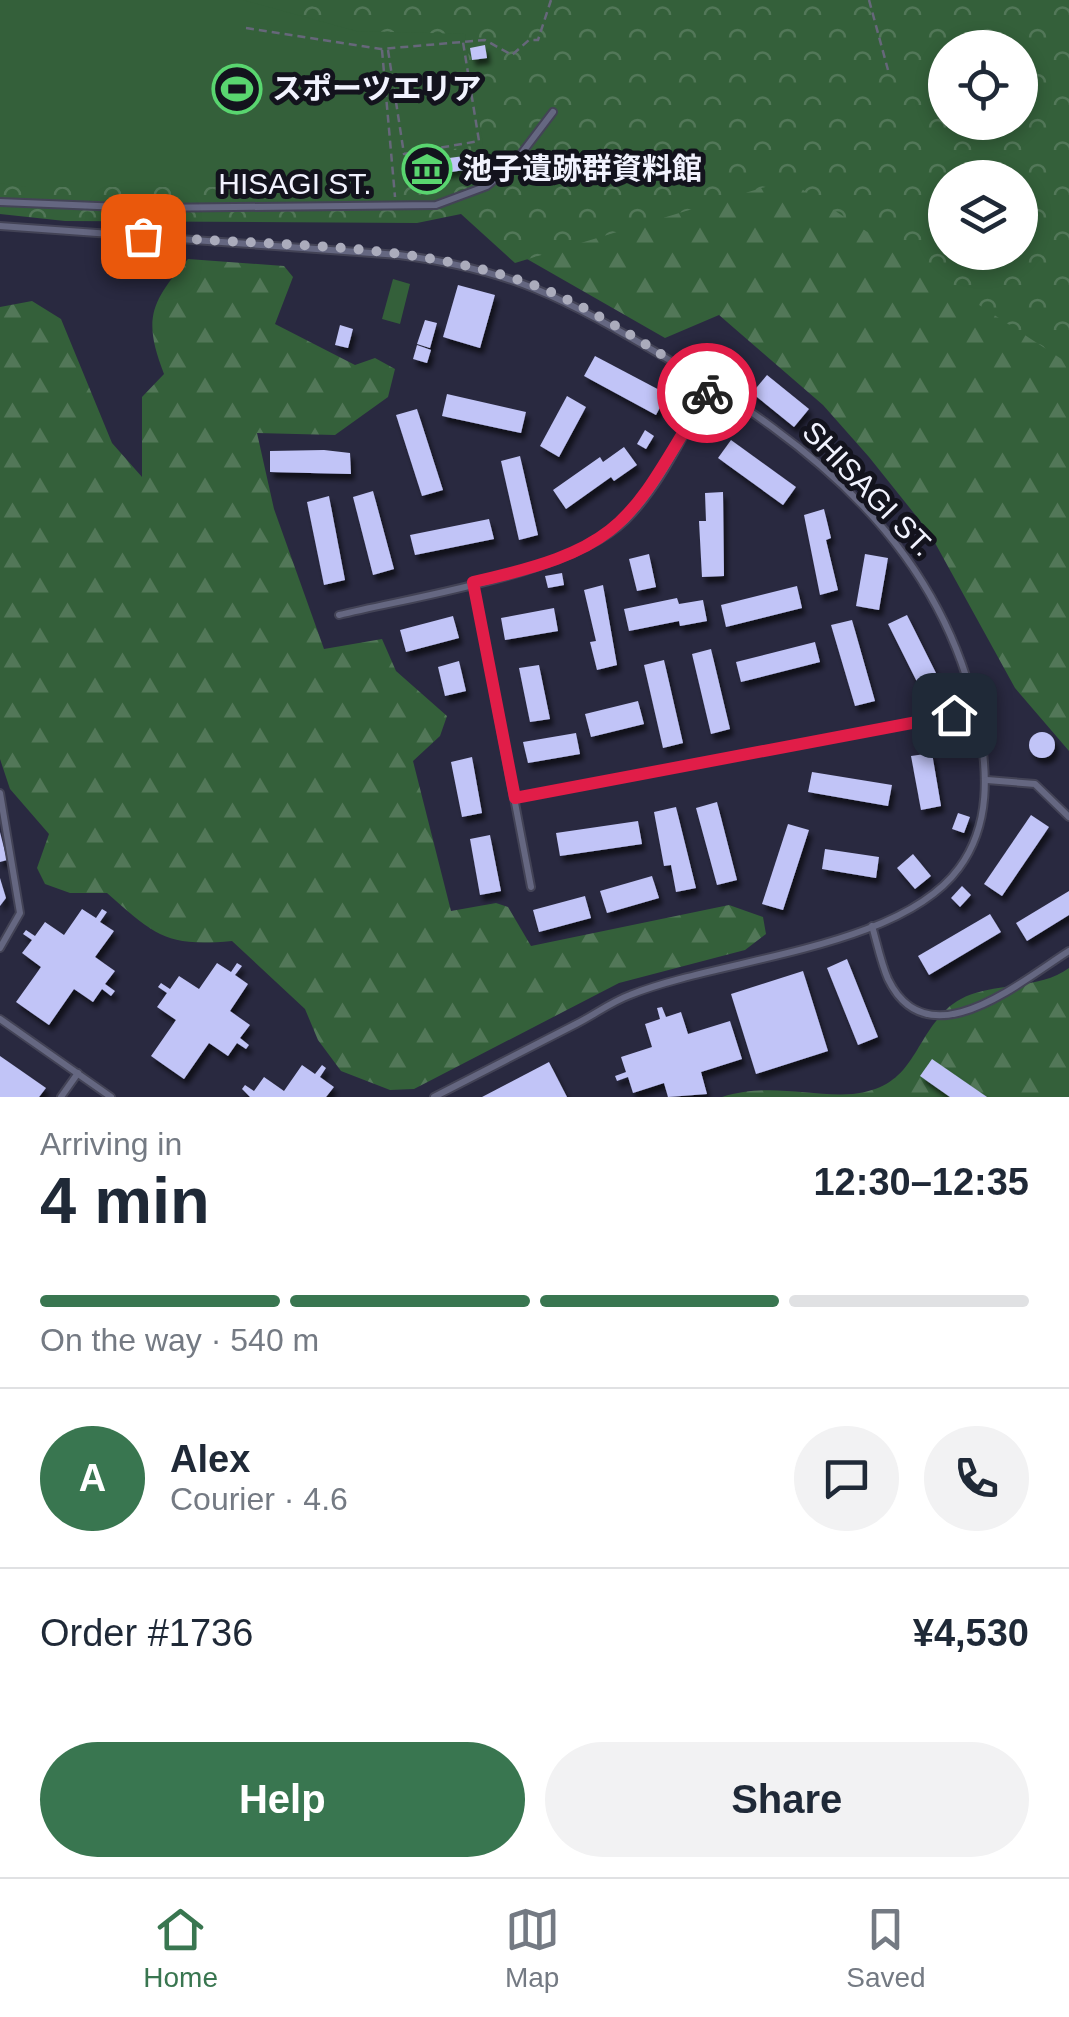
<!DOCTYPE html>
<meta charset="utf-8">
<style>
body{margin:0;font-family:Helvetica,"Noto Sans JP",sans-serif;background:#f2f2f3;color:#1f2937;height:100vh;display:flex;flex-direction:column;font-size:38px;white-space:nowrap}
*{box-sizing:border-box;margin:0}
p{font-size:32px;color:#747a83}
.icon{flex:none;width:55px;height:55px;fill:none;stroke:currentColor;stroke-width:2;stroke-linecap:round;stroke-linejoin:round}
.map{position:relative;height:1097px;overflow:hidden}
.drawer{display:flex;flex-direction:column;background:#fff;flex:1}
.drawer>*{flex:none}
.controls{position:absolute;left:928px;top:30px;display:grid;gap:20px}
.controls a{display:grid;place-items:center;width:110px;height:110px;border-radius:50%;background:#fff;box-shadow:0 5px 15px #0003;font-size:50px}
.pin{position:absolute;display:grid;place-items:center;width:85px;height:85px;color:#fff;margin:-42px;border-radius:20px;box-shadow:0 5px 15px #0006}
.courier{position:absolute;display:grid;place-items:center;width:100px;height:100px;margin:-50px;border:8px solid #e11d48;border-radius:50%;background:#fff;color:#222;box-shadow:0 2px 12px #0007}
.overview em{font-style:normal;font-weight:700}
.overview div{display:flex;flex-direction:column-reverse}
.overview{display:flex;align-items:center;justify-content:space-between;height:170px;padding:0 40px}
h1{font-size:65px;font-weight:700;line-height:75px}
.bar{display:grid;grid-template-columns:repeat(4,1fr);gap:15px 10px;align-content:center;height:120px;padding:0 40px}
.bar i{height:12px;border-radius:8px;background:#e0e1e3}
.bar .selected{background:#397650}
.bar p{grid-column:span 4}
.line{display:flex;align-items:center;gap:25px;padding:0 40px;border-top:2px solid #e0e1e3}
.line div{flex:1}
.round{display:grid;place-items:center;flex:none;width:105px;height:105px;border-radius:52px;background:#f2f2f3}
.button{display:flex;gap:20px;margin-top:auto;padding:20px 40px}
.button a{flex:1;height:115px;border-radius:60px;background:#397650;color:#fff;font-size:40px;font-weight:700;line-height:115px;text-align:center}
.button a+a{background:#f2f2f3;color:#1f2937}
.menu{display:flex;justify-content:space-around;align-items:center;height:140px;border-top:2px solid #e0e1e3;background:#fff;font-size:28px;color:#747a83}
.menu a{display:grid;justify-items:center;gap:5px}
.menu .selected{color:#397650}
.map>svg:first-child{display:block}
</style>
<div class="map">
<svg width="1069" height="1097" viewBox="0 0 1069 1097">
<defs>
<pattern id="forest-firs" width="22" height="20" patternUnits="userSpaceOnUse" patternTransform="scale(2.5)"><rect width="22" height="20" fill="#34603a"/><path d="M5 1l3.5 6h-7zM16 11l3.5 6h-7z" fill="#527758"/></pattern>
<pattern id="park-crowns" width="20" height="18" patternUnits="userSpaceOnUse" patternTransform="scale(2.5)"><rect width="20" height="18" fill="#34603a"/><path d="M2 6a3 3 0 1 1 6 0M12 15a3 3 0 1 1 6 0" fill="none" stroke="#527758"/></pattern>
<filter id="shadow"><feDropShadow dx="3.5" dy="6" stdDeviation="2.5" flood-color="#0009"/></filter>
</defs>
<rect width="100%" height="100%" fill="#292940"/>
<g fill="url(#forest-firs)" fill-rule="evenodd">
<path d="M259 0H1069V751L1015 688 929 532 869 457 823 405 719 315 665 338 520 255 348 25ZM945 48H1020V122H945ZM945 178H1020V252H945Z"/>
<path d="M188 259 284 266 293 277 275 324 355 365 375 358 395 369 388 397 335 435 257 433 274 509 324 649 382 639 396 671 447 716 440 736 413 761 451 911 496 903 508 907 531 946 729 905 763 917 766 934 745 950 619 983 414 1089 390 1090 341 1071 318 1040 305 1009 232 941C166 947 156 936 107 893H70L45 884 37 868 49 834 10 789 0 759V307L32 301 61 319 112 443 142 477V397L164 374C143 319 150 303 188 259Z"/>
<path d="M1069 968V1097H722C769 1082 809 1097 853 1094 914 1087 911 1044 946 1010 978 978 1034 994 1069 968Z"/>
</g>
<path fill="url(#park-crowns)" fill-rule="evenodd" d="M0 0H288L316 7 345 0H1069V352L1063 360 788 180 515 263 461 214 417 223 65 221 0 214ZM945 48H1020V122H945ZM945 178H1020V252H945Z"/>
<g fill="#34603a">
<polygon points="0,0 243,0 356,31 465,34 483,144 400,158 396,187 26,187 0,183"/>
<polygon points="393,279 410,284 400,324 382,319"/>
</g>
<g fill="#c1c4f7" filter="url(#shadow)">
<polygon points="485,45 487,58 472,60 470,48"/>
<polygon points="472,155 471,169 405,179 403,164"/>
<polygon points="458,285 495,295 480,348 443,337"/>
<polygon points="425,320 437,323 430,348 417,344"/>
<polygon points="340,325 353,329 348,348 335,345"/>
<polygon points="417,345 431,350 427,363 413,359"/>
<polygon points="595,356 667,394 656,415 584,376"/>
<polygon points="767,375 809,409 794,427 752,393"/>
<polygon points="447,394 526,412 521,433 442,416"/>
<polygon points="567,396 586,407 559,457 540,446"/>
<polygon points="417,409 443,490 422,496 396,415"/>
<polygon points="645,430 654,436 646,449 637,444"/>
<polygon points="731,440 796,487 783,505 718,458"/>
<polygon points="624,447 637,465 614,481 611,477 566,509 553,490 600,457 603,462"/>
<polygon points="324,450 350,453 351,474 270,472 270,451"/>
<polygon points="520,456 538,535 519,540 501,461"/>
<polygon points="373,491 394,569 373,575 353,497"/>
<polygon points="723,492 724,576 702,577 699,521 706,521 705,493"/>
<polygon points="329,496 345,580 324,585 307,502"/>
<polygon points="824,509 831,538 826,540 838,590 820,595 804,515"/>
<polygon points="489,519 494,539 415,555 410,535"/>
<polygon points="649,554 656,587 637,591 629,559"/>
<polygon points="865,554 888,558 879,610 856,606"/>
<polygon points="562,573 564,585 548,588 545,576"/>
<polygon points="603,585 617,665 597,670 590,642 596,641 584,590"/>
<polygon points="797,586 802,608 726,627 721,605"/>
<polygon points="677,598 679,604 703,600 707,621 680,626 679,621 629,631 624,609"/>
<polygon points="554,608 558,631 505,640 501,618"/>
<polygon points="907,615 945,691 926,700 888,624"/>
<polygon points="453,616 459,638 406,652 400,630"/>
<polygon points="852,620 875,701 855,706 831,625"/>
<polygon points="815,642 820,662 741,682 736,662"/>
<polygon points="711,649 730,729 711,734 692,654"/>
<polygon points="664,660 683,743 663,748 644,665"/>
<polygon points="459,661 466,691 445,696 438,667"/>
<polygon points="539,665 550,719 530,722 519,668"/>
<polygon points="638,701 644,724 591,737 585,714"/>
<circle cx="1042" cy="745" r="13"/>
<polygon points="576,733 580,754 528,763 523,742"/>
<polygon points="932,753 941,806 921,810 911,756"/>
<polygon points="472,757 482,813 462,817 451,762"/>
<polygon points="812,772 892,785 888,806 808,792"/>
<polygon points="717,802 737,880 717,885 696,808"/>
<polygon points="676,807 696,888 676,892 671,865 664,866 654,812"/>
<polygon points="958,813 970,817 964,833 952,829"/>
<polygon points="1031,815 1049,827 1002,896 984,884"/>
<polygon points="638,821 642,844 560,856 556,833"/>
<polygon points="788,824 809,830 783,910 762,904"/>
<polygon points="0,832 7,860 0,862"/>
<polygon points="490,835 501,891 480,895 470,839"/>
<polygon points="825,849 879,857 876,878 822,869"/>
<polygon points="913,854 931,876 915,889 897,868"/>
<polygon points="652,876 659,898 607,913 600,891"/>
<polygon points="0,878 6,898 0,906"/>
<polygon points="962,886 971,895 960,907 951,898"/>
<polygon points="1069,891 1069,915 1027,941 1016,923"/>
<polygon points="585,896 591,918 539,932 533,910"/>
<polygon points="82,909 96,918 102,909 107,912 100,922 114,931 95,957 115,971 105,984 115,991 111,996 102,989 93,1002 74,989 49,1025 16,1002 41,967 22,953 32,940 23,934 26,930 35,936 45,922 64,935"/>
<polygon points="990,914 1001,932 929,975 918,956"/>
<polygon points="847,959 878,1037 858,1045 827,968"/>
<polygon points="217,963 231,972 237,963 242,966 235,975 248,984 230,1011 250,1025 240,1038 249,1045 246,1049 237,1043 228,1056 209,1043 184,1079 151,1056 176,1020 157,1007 167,993 158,987 161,983 170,989 179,976 199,989"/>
<polygon points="803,971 828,1051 756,1074 731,994"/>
<polygon points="662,1007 666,1017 681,1012 688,1034 730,1021 742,1059 701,1072 707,1094 668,1097 664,1083 633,1093 628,1077 617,1081 615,1076 626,1072 621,1057 652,1047 645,1024 660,1019 657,1008"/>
<polygon points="0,1056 46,1088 39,1097 0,1097"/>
<polygon points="932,1059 987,1097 950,1097 920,1076"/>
<polygon points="549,1062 567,1097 482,1097"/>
<polygon points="302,1065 315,1074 322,1065 326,1068 320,1077 334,1087 326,1097 250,1097 242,1089 245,1085 254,1091 264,1077 284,1091"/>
</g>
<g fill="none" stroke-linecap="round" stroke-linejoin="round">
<g stroke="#434356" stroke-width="10">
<g id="service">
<polyline points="0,202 146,208 436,205 487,186 515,162 553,112"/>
<path d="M0 226 399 255C516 270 566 300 666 358 813 445 941 545 978 721 988 771 991 825 959 868 900 949 722 958 630 995 611 1002 594 1015 576 1024 529 1048 481 1073 434 1097"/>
<polyline points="473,582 531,887"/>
<path d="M339 615C416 596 571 574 626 520 663 483 685 430 712 385"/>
<polyline points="987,780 1035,784 1069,817"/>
<polyline points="0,793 20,913 0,948"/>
<polyline points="515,798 976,711"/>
<path d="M872 926C877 943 881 963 888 979 928 1062 1021 981 1069 951"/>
<polyline points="0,1019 111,1097"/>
<polyline points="61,1097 78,1073"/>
</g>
</g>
<g stroke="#66677a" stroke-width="2.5" stroke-dasharray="8 5" stroke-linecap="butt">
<polyline points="869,0 888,70"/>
<polyline points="246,28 381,49 485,40 512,55 529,40 538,40 551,0"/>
<polyline points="382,50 395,197"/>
<polyline points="388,50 404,154 479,141 463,42"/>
</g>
<use href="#service" stroke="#656781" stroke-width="6"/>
</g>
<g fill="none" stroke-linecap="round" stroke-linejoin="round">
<path stroke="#abacbc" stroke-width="10" stroke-dasharray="0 18" d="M143 236C267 246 399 241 519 280 588 302 650 349 712 386L707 393"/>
<path stroke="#e11d48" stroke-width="12" d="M707 393C629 521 628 548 473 582L515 798 954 715"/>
</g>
<defs>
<g id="stadium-ring" transform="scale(2.5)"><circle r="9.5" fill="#13131d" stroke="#59d56f" stroke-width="1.5"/><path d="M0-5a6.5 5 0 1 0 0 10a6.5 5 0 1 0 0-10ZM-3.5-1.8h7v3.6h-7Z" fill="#59d56f"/></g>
<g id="museum-ring" transform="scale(2.5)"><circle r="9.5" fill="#13131d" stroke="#59d56f" stroke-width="1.5"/><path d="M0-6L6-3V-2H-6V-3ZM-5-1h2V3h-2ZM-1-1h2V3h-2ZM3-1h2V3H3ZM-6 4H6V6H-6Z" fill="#59d56f"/></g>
</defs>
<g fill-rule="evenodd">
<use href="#stadium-ring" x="237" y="89"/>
<use href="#museum-ring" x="427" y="169"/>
</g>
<g text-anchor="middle" stroke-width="10" stroke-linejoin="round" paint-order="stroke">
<g font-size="30" font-weight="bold" fill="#f1f2fe" stroke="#13131d" text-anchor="start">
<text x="272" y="99">スポーツエリア</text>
<text x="462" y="179">池子遺跡群資料館</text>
</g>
<g font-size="30" fill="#f1f2fe" stroke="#13131d">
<text x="295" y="194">HISAGI ST.</text>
<text transform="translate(868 489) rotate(46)" y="10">SHISAGI ST.</text>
</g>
</g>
</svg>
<div class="controls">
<a><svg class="icon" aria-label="locate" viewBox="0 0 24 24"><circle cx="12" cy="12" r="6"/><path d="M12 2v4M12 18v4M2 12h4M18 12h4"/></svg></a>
<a><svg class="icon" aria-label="layers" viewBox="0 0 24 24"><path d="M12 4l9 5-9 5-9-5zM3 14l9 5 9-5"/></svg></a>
</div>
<div class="pin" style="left:143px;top:236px;background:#ea580c"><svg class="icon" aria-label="bag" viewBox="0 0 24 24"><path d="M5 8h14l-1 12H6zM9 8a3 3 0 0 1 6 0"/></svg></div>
<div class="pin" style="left:954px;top:715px;background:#1f2937"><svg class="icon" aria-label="home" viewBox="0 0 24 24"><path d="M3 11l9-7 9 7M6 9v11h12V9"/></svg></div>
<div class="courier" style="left:707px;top:393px"><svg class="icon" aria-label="bike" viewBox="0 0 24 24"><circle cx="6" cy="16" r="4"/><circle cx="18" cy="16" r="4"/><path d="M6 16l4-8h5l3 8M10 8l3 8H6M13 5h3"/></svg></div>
</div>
<section class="drawer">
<div class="overview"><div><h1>4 min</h1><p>Arriving in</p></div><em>12:30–12:35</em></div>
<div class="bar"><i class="selected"></i><i class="selected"></i><i class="selected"></i><i></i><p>On the way · 540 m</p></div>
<div class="line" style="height:180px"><b class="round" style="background:#397650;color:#fff">A</b><div><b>Alex</b><p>Courier · 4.6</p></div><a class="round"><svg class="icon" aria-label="chat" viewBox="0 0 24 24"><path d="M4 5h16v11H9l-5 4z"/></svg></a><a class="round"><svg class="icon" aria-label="phone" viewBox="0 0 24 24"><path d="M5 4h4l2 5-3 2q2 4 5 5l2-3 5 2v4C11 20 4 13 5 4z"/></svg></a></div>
<div class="line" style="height:130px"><div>Order #1736</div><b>¥4,530</b></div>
<div class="button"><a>Help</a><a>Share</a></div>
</section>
<nav class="menu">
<a class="selected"><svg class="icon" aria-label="home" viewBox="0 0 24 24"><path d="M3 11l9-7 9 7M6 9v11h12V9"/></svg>Home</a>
<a><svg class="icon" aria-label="map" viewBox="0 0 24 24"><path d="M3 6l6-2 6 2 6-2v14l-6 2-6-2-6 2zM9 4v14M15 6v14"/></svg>Map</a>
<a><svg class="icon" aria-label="saved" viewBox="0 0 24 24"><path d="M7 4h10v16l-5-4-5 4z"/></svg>Saved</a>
</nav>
